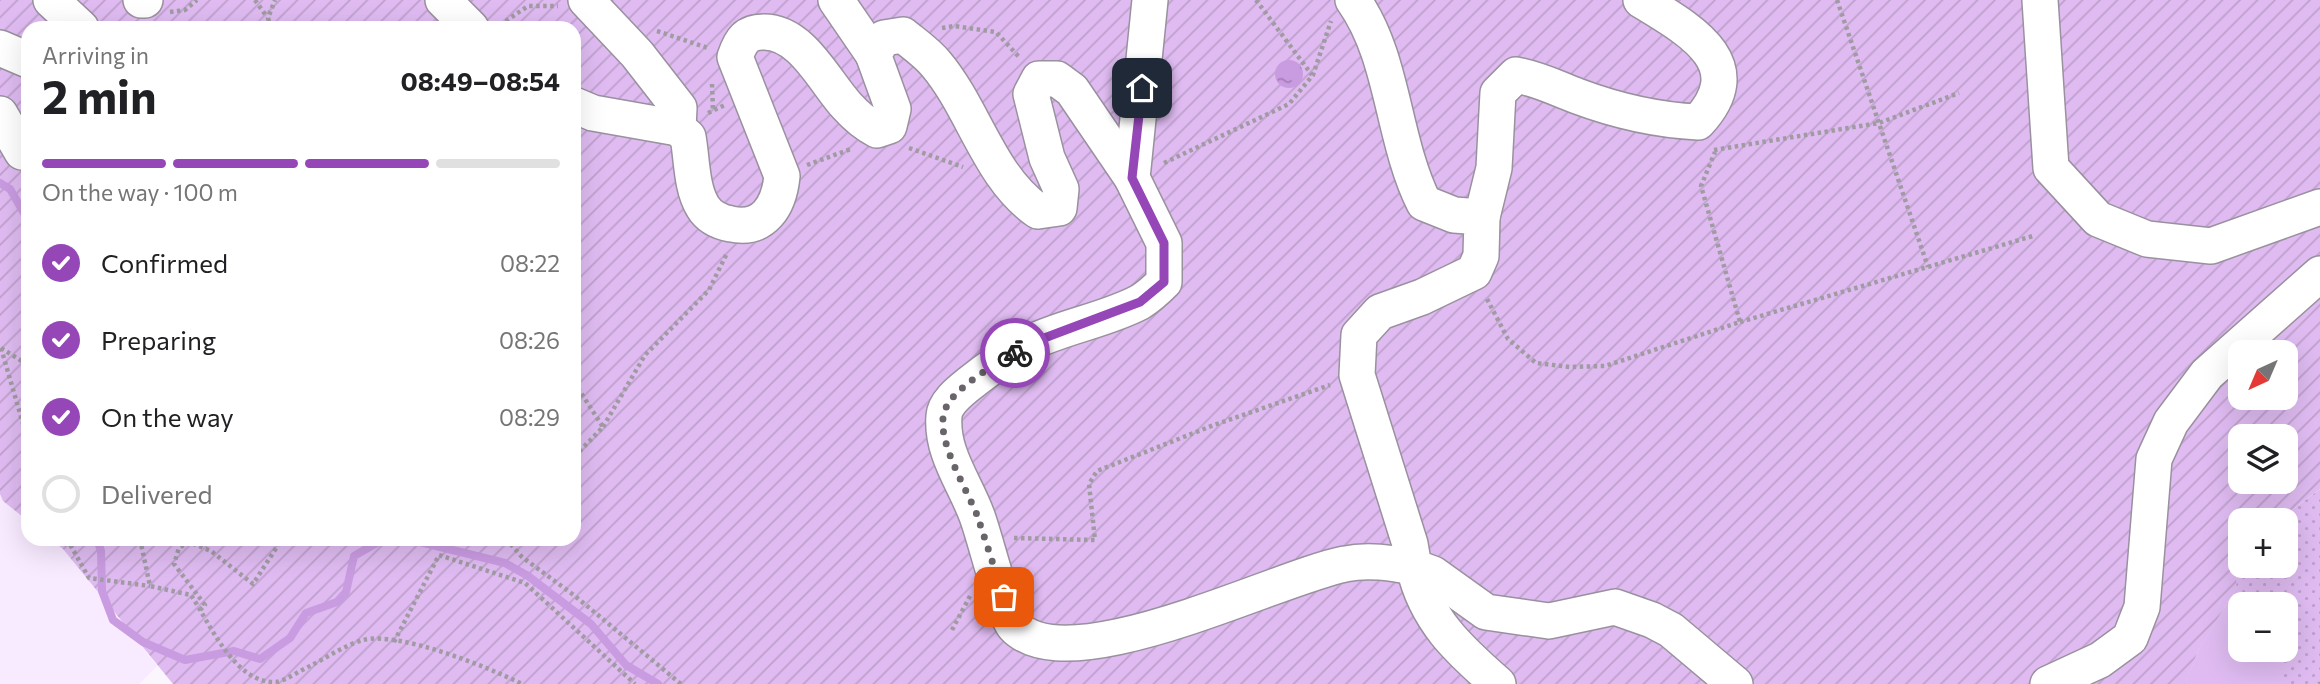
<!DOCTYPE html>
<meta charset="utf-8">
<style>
body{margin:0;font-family:Commissioner,sans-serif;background:#f6f6f6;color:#202124;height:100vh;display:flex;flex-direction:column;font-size:26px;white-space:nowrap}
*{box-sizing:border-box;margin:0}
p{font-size:23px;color:#757577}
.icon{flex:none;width:38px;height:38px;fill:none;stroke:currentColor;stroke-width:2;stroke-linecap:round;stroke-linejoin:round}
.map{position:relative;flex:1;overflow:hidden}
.side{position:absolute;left:21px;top:21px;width:560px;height:525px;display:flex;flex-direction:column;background:#fff;border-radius:21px;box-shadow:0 7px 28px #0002}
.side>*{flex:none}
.needle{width:46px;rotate:224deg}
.buttons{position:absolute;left:2228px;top:340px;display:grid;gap:14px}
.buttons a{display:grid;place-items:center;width:70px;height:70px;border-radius:14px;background:#fff;box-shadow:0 7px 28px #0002;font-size:35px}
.pin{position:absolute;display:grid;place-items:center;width:60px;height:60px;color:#fff;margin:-30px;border-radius:14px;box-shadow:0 4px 10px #0006}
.courier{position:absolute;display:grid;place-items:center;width:70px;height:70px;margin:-35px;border:5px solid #9547b8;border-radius:50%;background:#fff;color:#222;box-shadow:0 2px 9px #0007}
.overview em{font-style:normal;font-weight:700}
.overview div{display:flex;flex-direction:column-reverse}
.overview{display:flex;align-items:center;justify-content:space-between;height:119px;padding:0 21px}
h1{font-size:46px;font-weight:700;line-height:52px}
.bar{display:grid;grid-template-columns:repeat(4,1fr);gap:10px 7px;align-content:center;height:84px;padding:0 21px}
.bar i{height:9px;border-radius:5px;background:#e0e0e0}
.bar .active{background:#9547b8}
.bar p{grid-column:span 4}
ol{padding:0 21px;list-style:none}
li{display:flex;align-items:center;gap:21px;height:77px}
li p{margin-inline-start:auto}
li .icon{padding:7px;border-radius:50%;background:#9547b8;color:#fff;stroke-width:4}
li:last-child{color:#757577}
li i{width:38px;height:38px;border:4px solid #e0e0e0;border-radius:50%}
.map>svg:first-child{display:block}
</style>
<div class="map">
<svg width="2320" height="684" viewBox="0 0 2320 684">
<defs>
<pattern id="park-dots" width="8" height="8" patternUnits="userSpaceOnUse" patternTransform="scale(1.75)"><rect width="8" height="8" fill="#dfbbf1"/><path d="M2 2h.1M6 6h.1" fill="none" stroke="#bfa0ce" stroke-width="1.8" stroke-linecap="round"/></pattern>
<pattern id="garden-furrows" width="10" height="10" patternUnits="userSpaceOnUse" patternTransform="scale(1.75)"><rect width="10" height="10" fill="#dfbbf1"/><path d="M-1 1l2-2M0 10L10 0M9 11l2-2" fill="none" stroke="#bfa0ce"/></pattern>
<pattern id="water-ripples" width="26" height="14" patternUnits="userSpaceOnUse" patternTransform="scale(1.75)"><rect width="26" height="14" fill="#c99be1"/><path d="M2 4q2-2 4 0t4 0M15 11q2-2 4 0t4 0" fill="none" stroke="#a27db6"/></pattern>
</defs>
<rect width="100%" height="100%" fill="#fbf5fe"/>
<polygon fill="#f8eaff" points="0,494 3,501 28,521 28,539 50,539 63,549 157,666 139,684 0,684"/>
<path fill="url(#park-dots)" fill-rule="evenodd" d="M2320 489V684H2185L2198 651 2236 589 2237 551 2240 549V565H2286V520H2279ZM2240 604H2286V649H2240Z"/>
<path fill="url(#garden-furrows)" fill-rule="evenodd" d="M0 0H2320V489L2279 520H2240L2236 589 2198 651 2185 684H173L63 549 50 539H574V28H28V521L3 501 0 494ZM2240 352H2286V397H2240ZM2240 436H2286V481H2240Z"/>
<polygon fill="#dfbbf1" points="2236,589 2268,602 2240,604 2240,649 2277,649 2283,684 2185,684 2198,651"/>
<circle fill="url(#water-ripples)" cx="1289" cy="74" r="14"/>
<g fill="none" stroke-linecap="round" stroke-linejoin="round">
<g stroke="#c99be1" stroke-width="8">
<polyline points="0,183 10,189 28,220"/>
<polyline points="97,539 101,551 102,591 113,620 143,642 185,660 234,651 260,659 290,638 306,613 337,602 346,592 354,556 382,540 416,541 505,563 528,576 591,624 626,665 658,684"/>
</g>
<g stroke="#99919e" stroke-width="38">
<g id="minor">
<polyline points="51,0 81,28"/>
<polyline points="141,0 145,0"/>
<polyline points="443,0 471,28"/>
<polyline points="586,0 637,54 679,108 678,128"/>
<polyline points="836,0 873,54"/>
<path d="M1150 0 1132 178 1164 243V282C1157 289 1148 297 1140 302 1106 320 1065 326 1030 343 1009 354 988 369 969 384 959 392 945 403 944 416 941 453 965 483 977 516 985 537 1003 612 1014 626 1068 684 1277 577 1345 564 1368 559 1391 563 1414 567 1426 620 1458 649 1498 684"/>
<path d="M1353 0C1394 57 1392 139 1424 203L1454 215 1482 217 1481 256 1474 272 1422 297 1380 312 1359 335 1357 375 1410 544 1414 567 1433 574 1486 612 1549 621 1615 607 1652 620 1671 630 1735 684"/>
<polyline points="2040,0 2051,168 2098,219 2147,239 2211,246 2320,207"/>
<polyline points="0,48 28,60"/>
<path d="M574 105 593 113 678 128 688 137C692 158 691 188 703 207 709 217 720 222 731 224 764 231 779 206 782 176L735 57C741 40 746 32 764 32 802 32 824 81 847 106 856 116 865 124 877 130L889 126 893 109 873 54 884 38 903 35C914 44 927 53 936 64 974 109 989 177 1038 211L1059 208 1061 189 1047 158 1031 94 1039 79H1057L1072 90 1132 178"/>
<polyline points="0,114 22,152"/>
<path d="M1482 217 1494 168 1498 93 1516 75C1539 79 1556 88 1577 96 1617 111 1655 120 1698 122 1753 63 1688 29 1641 0"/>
<polyline points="2048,684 2100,660 2130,638 2142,607 2154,459 2171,422 2207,374 2320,274"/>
</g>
</g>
<g stroke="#a09ba3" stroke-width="4.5" stroke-dasharray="3.5 3.5" stroke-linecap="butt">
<polyline points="255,0 267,17"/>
<polyline points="1256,0 1312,75"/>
<polyline points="1837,0 1928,267"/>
<polyline points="170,12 185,10 197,0"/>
<polyline points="500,25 528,6 558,6"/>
<polyline points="271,28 268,18 275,0"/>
<polyline points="942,28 954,26 996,32 1020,58"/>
<polyline points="657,31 708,48"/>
<polyline points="712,84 713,111"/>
<polyline points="708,113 725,105"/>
<polyline points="909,148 963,167"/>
<polyline points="1714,150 1879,123 1959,93"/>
<polyline points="1164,163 1289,104 1313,75 1331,21"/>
<polyline points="807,165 851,149"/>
<polyline points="1487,299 1508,339 1536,363 1570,367 1605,366 1740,322 1701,186 1715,152"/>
<polyline points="1740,322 2033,236"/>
<polyline points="1,348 28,441"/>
<polyline points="1,348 28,365"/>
<polyline points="574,382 603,427 574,457"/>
<polyline points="603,427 645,355 709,290 727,253"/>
<polyline points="1014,538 1095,540 1089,484 1097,471 1214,425 1330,385"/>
<polyline points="67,539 89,578 150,586"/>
<path d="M140 539 150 586 191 595C210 624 235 684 276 682 287 680 299 671 310 666 326 658 345 645 363 640 399 631 488 667 522 684"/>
<polyline points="506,539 522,557 575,596 681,684"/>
<polyline points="200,610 205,605 174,564 179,548 189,542 211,551 253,584 282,539"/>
<polyline points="952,630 970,596"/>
<polyline points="394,642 439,555 525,583 635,684"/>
<polyline points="2319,684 2320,683"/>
</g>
<use href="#minor" stroke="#fff" stroke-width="35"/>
</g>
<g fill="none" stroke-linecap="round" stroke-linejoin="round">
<path stroke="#69646a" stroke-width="7" stroke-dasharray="0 12.6" d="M1004 597C995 570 986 542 977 515 967 489 934 438 945 410 953 388 996 364 1015 353"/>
<polyline stroke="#9547b8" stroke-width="9" points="1015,353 1031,343 1140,302 1164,282 1164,243 1132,178 1142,88"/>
</g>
</svg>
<div class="buttons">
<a><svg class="needle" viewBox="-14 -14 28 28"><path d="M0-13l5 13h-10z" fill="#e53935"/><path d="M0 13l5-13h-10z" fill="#757577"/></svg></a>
<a><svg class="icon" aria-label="layers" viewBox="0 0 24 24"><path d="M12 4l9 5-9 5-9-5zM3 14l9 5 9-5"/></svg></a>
<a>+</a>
<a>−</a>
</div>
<div class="pin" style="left:1004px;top:597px;background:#ea580c"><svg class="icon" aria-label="bag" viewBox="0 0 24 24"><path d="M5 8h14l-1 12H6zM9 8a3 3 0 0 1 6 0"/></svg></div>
<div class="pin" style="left:1142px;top:88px;background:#1f2937"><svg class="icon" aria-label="home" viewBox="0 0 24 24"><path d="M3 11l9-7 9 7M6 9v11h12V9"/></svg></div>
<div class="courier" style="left:1015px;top:353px"><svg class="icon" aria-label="bike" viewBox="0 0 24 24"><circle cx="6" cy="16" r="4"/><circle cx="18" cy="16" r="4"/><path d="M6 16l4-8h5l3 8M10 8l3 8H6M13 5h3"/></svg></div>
<section class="side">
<div class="overview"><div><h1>2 min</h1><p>Arriving in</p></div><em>08:49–08:54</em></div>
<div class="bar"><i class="active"></i><i class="active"></i><i class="active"></i><i></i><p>On the way · 100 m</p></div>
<ol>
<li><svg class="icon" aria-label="check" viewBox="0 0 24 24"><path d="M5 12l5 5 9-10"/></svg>Confirmed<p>08:22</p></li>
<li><svg class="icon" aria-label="check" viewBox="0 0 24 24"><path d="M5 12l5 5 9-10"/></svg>Preparing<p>08:26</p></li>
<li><svg class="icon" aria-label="check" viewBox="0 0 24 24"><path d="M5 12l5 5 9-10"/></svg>On the way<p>08:29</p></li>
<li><i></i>Delivered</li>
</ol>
</section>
</div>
